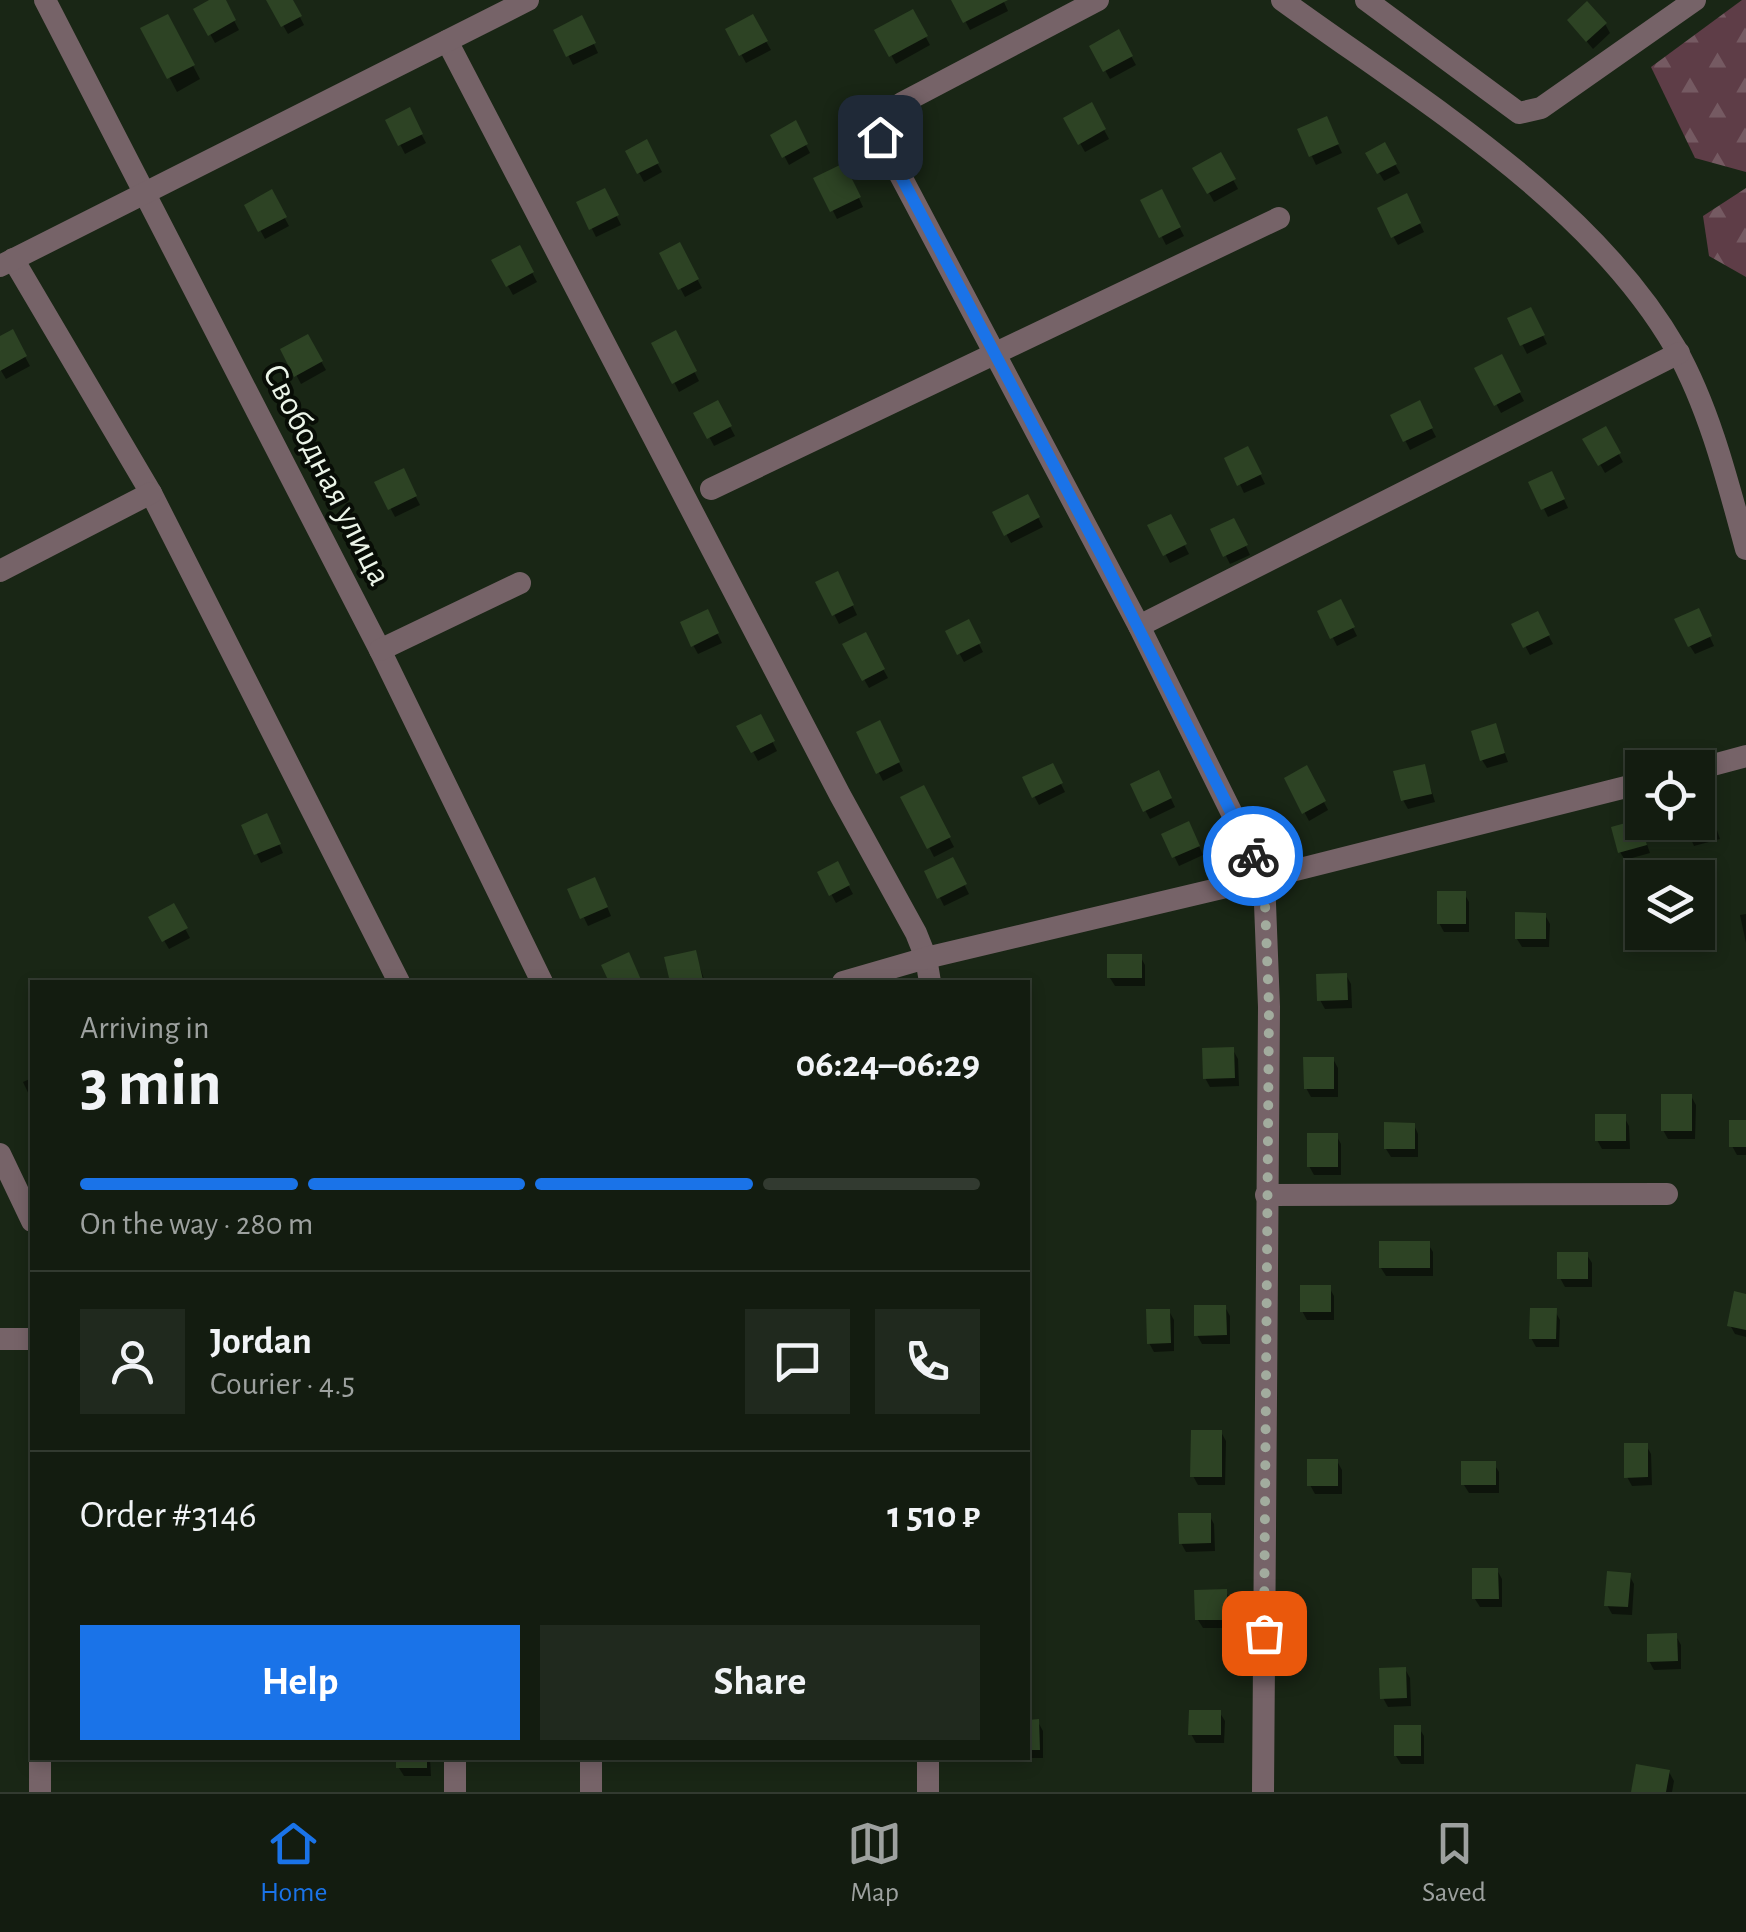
<!DOCTYPE html>
<meta charset="utf-8">
<style>
body{margin:0;font-family:"Alegreya Sans",sans-serif;background:#20291e;color:#f1f3f6;height:100vh;display:flex;flex-direction:column;font-size:38px;white-space:nowrap}
*{box-sizing:border-box;margin:0}
p{font-size:32px;color:#9da19f}
.icon{flex:none;width:55px;height:55px;fill:none;stroke:currentColor;stroke-width:2;stroke-linecap:round;stroke-linejoin:round}
.map{position:relative;flex:1;overflow:hidden}
.panel{position:absolute;left:30px;top:980px;width:1000px;height:780px;display:flex;flex-direction:column;background:#131c10;border-radius:0px;box-shadow:0 5px 15px #0003,0 0 0 2px #323a30}
.panel>*{flex:none}
.tools{position:absolute;left:1625px;top:750px;display:grid;gap:20px}
.tools a{display:grid;place-items:center;width:90px;height:90px;border-radius:0px;background:#131c10;box-shadow:0 5px 15px #0003,0 0 0 2px #323a30;font-size:50px}
.pin{position:absolute;display:grid;place-items:center;width:85px;height:85px;color:#fff;margin:-42px;border-radius:20px;box-shadow:0 5px 15px #0006}
.courier{position:absolute;display:grid;place-items:center;width:100px;height:100px;margin:-50px;border:8px solid #1a73e8;border-radius:50%;background:#fff;color:#222;box-shadow:0 2px 12px #0007}
.head em{font-style:normal;font-weight:700}
.head div{display:flex;flex-direction:column-reverse}
.head{display:flex;align-items:center;justify-content:space-between;height:170px;padding:0 50px}
h1{font-size:65px;font-weight:700;line-height:75px}
.bar{display:grid;grid-template-columns:repeat(4,1fr);gap:15px 10px;align-content:center;height:120px;padding:0 50px}
.bar i{height:12px;border-radius:8px;background:#323a30}
.bar .current{background:#1a73e8}
.bar p{grid-column:span 4}
.line{display:flex;align-items:center;gap:25px;padding:0 50px;border-top:2px solid #323a30}
.line div{flex:1}
.round{display:grid;place-items:center;flex:none;width:105px;height:105px;border-radius:0px;background:#20291e}
.cta{display:flex;gap:20px;margin-top:auto;padding:20px 50px}
.cta a{flex:1;height:115px;border-radius:0px;background:#1a73e8;color:#fff;font-size:40px;font-weight:700;line-height:115px;text-align:center}
.cta a+a{background:#20291e;color:#f1f3f6}
.tab-bar{display:flex;justify-content:space-around;align-items:center;height:140px;border-top:2px solid #323a30;background:#131c10;font-size:28px;color:#9da19f}
.tab-bar a{display:grid;justify-items:center;gap:5px}
.tab-bar .current{color:#1a73e8}
.map>svg:first-child{display:block}
</style>
<div class="map">
<svg width="1746" height="1792" viewBox="0 0 1746 1792">
<defs>
<pattern id="forest-firs" width="22" height="20" patternUnits="userSpaceOnUse" patternTransform="scale(2.5)"><rect width="22" height="20" fill="#5e3d47"/><path d="M5 1l3.5 6h-7zM16 11l3.5 6h-7z" fill="#755a62"/></pattern>
</defs>
<rect width="100%" height="100%" fill="#192615"/>
<g fill="url(#forest-firs)">
<polygon points="1742,0 1746,0 1746,172 1695,158 1651,67"/>
<polygon points="1746,188 1746,277 1709,256 1703,216"/>
</g>
<g fill="#0007">
<polygon points="214,0 223,0 239,30 215,43 197,10"/>
<polygon points="291,0 304,25 288,34 269,1"/>
<polygon points="954,0 1003,0 1008,11 970,30"/>
<polygon points="912,12 930,45 896,64 878,31"/>
<polygon points="167,17 200,79 177,92 144,29"/>
<polygon points="752,17 771,50 746,63 728,30"/>
<polygon points="1570,21 1605,24 1610,33 1593,49"/>
<polygon points="586,27 598,53 573,65 556,31"/>
<polygon points="1118,33 1136,65 1110,79 1092,47"/>
<polygon points="1091,106 1109,139 1085,152 1066,119"/>
<polygon points="409,111 426,143 405,154 388,121"/>
<polygon points="795,124 810,153 789,165 774,136"/>
<polygon points="1330,128 1342,153 1316,165 1300,131"/>
<polygon points="646,143 662,172 644,182 628,152"/>
<polygon points="1384,145 1400,173 1384,181 1368,154"/>
<polygon points="1220,155 1238,189 1214,202 1196,169"/>
<polygon points="848,175 863,207 837,219 817,179"/>
<polygon points="604,191 621,225 596,237 579,203"/>
<polygon points="271,193 289,226 265,239 247,206"/>
<polygon points="1161,193 1184,236 1166,245 1144,202"/>
<polygon points="1411,205 1424,232 1398,245 1393,236"/>
<polygon points="679,246 702,288 685,297 662,254"/>
<polygon points="519,248 537,282 513,295 494,261"/>
<polygon points="1535,319 1547,344 1527,354 1510,320"/>
<polygon points="12,333 30,366 6,379 0,369 0,339"/>
<polygon points="675,334 699,381 679,392 655,344"/>
<polygon points="307,337 326,370 301,384 283,350"/>
<polygon points="1501,357 1524,401 1501,413 1478,369"/>
<polygon points="717,403 735,436 714,446 697,414"/>
<polygon points="1423,412 1436,437 1410,450 1393,416"/>
<polygon points="1605,429 1623,462 1605,473 1586,440"/>
<polygon points="1252,458 1265,484 1244,493 1228,459"/>
<polygon points="407,480 420,505 395,517 377,483"/>
<polygon points="1556,482 1568,508 1548,517 1531,483"/>
<polygon points="1027,497 1043,527 1011,543 995,513"/>
<polygon points="1170,517 1189,554 1170,563 1151,526"/>
<polygon points="1238,529 1250,555 1230,564 1226,556"/>
<polygon points="842,583 857,615 839,624 819,584"/>
<polygon points="1340,602 1357,636 1337,646 1333,638"/>
<polygon points="1537,614 1553,644 1530,655 1514,625"/>
<polygon points="1700,616 1714,646 1695,654 1690,646"/>
<polygon points="711,621 722,643 698,654 693,645"/>
<polygon points="968,622 983,652 964,662 948,632"/>
<polygon points="865,636 888,678 869,688 845,646"/>
<polygon points="760,717 777,751 758,761 740,727"/>
<polygon points="1495,726 1508,762 1487,768 1482,760"/>
<polygon points="884,732 903,771 883,781 859,733"/>
<polygon points="1052,766 1065,792 1039,805 1025,779"/>
<polygon points="1424,767 1435,802 1408,809 1403,800"/>
<polygon points="1306,768 1328,810 1309,821 1287,779"/>
<polygon points="1163,782 1175,807 1150,819 1145,810"/>
<polygon points="923,788 954,847 934,857 904,798"/>
<polygon points="1709,807 1720,839 1694,846 1690,837 1698,822 1698,810"/>
<polygon points="1639,822 1650,853 1625,860 1620,852"/>
<polygon points="271,825 283,853 261,863 244,826"/>
<polygon points="1193,833 1203,855 1179,866 1164,835"/>
<polygon points="952,860 969,894 944,906 927,872"/>
<polygon points="837,864 853,894 836,903 820,873"/>
<polygon points="599,888 611,916 588,926 571,891"/>
<polygon points="1464,893 1469,902 1469,932 1444,932 1439,923"/>
<polygon points="173,906 190,938 169,949 151,918"/>
<polygon points="1699,913 1704,921 1703,945 1677,945 1672,932 1698,932"/>
<polygon points="1746,914 1746,943 1740,915"/>
<polygon points="1545,915 1550,924 1549,947 1522,947 1517,939"/>
<polygon points="695,953 705,982 673,982 667,959"/>
<polygon points="1140,956 1145,965 1145,986 1115,986 1110,978"/>
<polygon points="1346,975 1351,984 1352,1008 1325,1009 1320,1000"/>
<polygon points="1233,1050 1238,1059 1239,1086 1210,1087 1205,1078"/>
<polygon points="1333,1059 1338,1068 1338,1097 1311,1097 1306,1088"/>
<polygon points="32,1078 32,1101 23,1082"/>
<polygon points="1691,1096 1696,1105 1695,1139 1668,1139 1663,1130"/>
<polygon points="1624,1117 1629,1126 1630,1149 1602,1149 1597,1140"/>
<polygon points="1746,1122 1746,1155 1737,1155 1732,1146"/>
<polygon points="1414,1125 1418,1134 1418,1157 1391,1157 1386,1149"/>
<polygon points="1336,1135 1341,1144 1341,1175 1314,1175 1309,1166"/>
<polygon points="1428,1244 1433,1252 1433,1276 1386,1276 1381,1268"/>
<polygon points="1587,1255 1592,1263 1592,1287 1565,1287 1560,1278"/>
<polygon points="1329,1287 1334,1296 1334,1320 1307,1320 1302,1311"/>
<polygon points="1746,1296 1746,1337 1735,1334 1730,1325"/>
<polygon points="1225,1307 1230,1316 1230,1344 1202,1344 1197,1335"/>
<polygon points="1169,1311 1174,1320 1174,1351 1154,1352 1149,1343"/>
<polygon points="1555,1311 1560,1320 1559,1347 1536,1347 1531,1338"/>
<polygon points="1221,1432 1226,1441 1225,1485 1198,1485 1193,1476"/>
<polygon points="1646,1445 1651,1454 1652,1485 1632,1486 1627,1477"/>
<polygon points="1337,1461 1342,1470 1342,1494 1315,1494 1310,1485"/>
<polygon points="1494,1464 1499,1472 1499,1493 1469,1493 1464,1485"/>
<polygon points="1209,1515 1214,1524 1215,1551 1186,1552 1181,1543"/>
<polygon points="1497,1570 1502,1579 1502,1607 1480,1607 1475,1599"/>
<polygon points="1629,1575 1634,1584 1632,1615 1612,1614 1607,1605"/>
<polygon points="1226,1592 1231,1600 1231,1628 1203,1628 1198,1620"/>
<polygon points="1676,1636 1681,1645 1681,1669 1654,1670 1649,1661"/>
<polygon points="1405,1669 1410,1678 1411,1706 1388,1707 1383,1698"/>
<polygon points="1220,1713 1225,1721 1224,1743 1196,1743 1191,1734"/>
<polygon points="1028,1722 1038,1722 1043,1731 1043,1758 1014,1758 1028,1758"/>
<polygon points="1419,1728 1424,1736 1424,1764 1401,1764 1396,1756"/>
<polygon points="399,1758 430,1758 431,1776 404,1776 399,1768"/>
<polygon points="849,1758 880,1758 880,1762 852,1762"/>
<polygon points="1669,1772 1674,1781 1672,1792 1634,1792"/>
</g>
<g fill="#2d4324">
<polygon points="209,0 226,0 236,20 208,36 193,9"/>
<polygon points="266,0 293,0 302,16 281,27"/>
<polygon points="951,0 1008,0 963,23"/>
<polygon points="1587,1 1607,23 1586,42 1567,20"/>
<polygon points="913,9 928,36 889,57 874,30"/>
<polygon points="168,14 195,65 167,79 140,28"/>
<polygon points="753,14 768,41 739,56 725,29"/>
<polygon points="582,15 596,43 566,57 553,30"/>
<polygon points="1119,29 1133,56 1103,72 1089,46"/>
<polygon points="1092,102 1106,129 1078,145 1063,118"/>
<polygon points="410,107 423,134 398,146 385,120"/>
<polygon points="1327,116 1339,144 1309,157 1297,129"/>
<polygon points="796,120 808,144 782,158 770,135"/>
<polygon points="647,139 659,163 637,174 625,151"/>
<polygon points="1385,142 1397,164 1377,174 1365,153"/>
<polygon points="1221,152 1236,179 1207,194 1192,168"/>
<polygon points="844,163 861,197 830,212 813,178"/>
<polygon points="605,188 619,215 589,230 576,202"/>
<polygon points="272,189 287,217 258,232 244,205"/>
<polygon points="1162,189 1181,227 1159,238 1140,200"/>
<polygon points="1407,193 1421,223 1391,238 1377,208"/>
<polygon points="680,242 699,279 678,290 659,253"/>
<polygon points="520,245 534,272 506,287 491,260"/>
<polygon points="1531,307 1545,335 1520,346 1507,318"/>
<polygon points="13,329 27,356 0,371 0,336"/>
<polygon points="676,330 697,371 672,384 651,343"/>
<polygon points="308,334 323,361 294,377 280,349"/>
<polygon points="1502,354 1521,392 1494,406 1474,368"/>
<polygon points="718,400 732,426 707,439 693,413"/>
<polygon points="1420,400 1433,428 1403,442 1390,415"/>
<polygon points="1606,426 1621,453 1598,466 1582,439"/>
<polygon points="1248,446 1262,474 1237,486 1224,458"/>
<polygon points="404,468 417,496 388,510 374,482"/>
<polygon points="1552,471 1565,499 1541,510 1528,482"/>
<polygon points="1028,494 1040,517 1004,536 992,512"/>
<polygon points="1171,514 1187,544 1163,556 1147,525"/>
<polygon points="1234,518 1248,545 1223,557 1210,529"/>
<polygon points="838,571 854,605 832,616 815,582"/>
<polygon points="1341,599 1355,627 1330,639 1317,611"/>
<polygon points="1699,608 1712,636 1688,647 1674,619"/>
<polygon points="708,609 719,633 691,647 680,622"/>
<polygon points="1538,611 1550,635 1523,648 1511,624"/>
<polygon points="969,619 981,643 957,655 945,631"/>
<polygon points="866,632 885,669 862,681 842,644"/>
<polygon points="761,714 775,741 751,753 736,726"/>
<polygon points="880,720 900,762 876,774 856,732"/>
<polygon points="1496,723 1505,753 1480,761 1471,731"/>
<polygon points="1053,763 1063,783 1032,798 1022,777"/>
<polygon points="1425,764 1432,794 1401,801 1393,771"/>
<polygon points="1307,765 1326,801 1302,814 1284,778"/>
<polygon points="1159,770 1172,798 1143,812 1130,784"/>
<polygon points="924,785 951,837 927,849 900,797"/>
<polygon points="1710,804 1717,830 1687,838 1683,822 1698,822 1698,808"/>
<polygon points="267,813 281,844 254,855 241,825"/>
<polygon points="1640,819 1647,845 1618,853 1611,827"/>
<polygon points="1189,821 1200,846 1172,858 1161,834"/>
<polygon points="953,857 967,884 937,899 924,871"/>
<polygon points="838,861 850,885 829,896 817,872"/>
<polygon points="595,877 608,907 580,919 567,889"/>
<rect x="1437" y="891" width="29" height="33"/>
<polygon points="174,903 188,928 162,942 148,917"/>
<polygon points="1515,912 1546,913 1546,939 1515,939"/>
<polygon points="696,950 703,980 670,982 664,957"/>
<polygon points="629,952 642,982 609,982 601,965"/>
<rect x="1107" y="954" width="35" height="24"/>
<polygon points="1347,973 1348,1000 1317,1001 1316,974"/>
<polygon points="1234,1047 1235,1078 1203,1079 1202,1048"/>
<polygon points="1303,1057 1334,1057 1334,1089 1304,1089"/>
<rect x="1661" y="1094" width="31" height="37"/>
<rect x="1595" y="1114" width="31" height="27"/>
<rect x="1729" y="1120" width="17" height="27"/>
<polygon points="1384,1122 1415,1123 1415,1149 1384,1149"/>
<rect x="1307" y="1133" width="31" height="34"/>
<rect x="1379" y="1241" width="51" height="27"/>
<rect x="1557" y="1252" width="31" height="27"/>
<rect x="1300" y="1285" width="31" height="27"/>
<polygon points="1734,1291 1746,1294 1746,1330 1727,1326"/>
<polygon points="1194,1305 1226,1305 1227,1335 1194,1336"/>
<polygon points="1530,1308 1557,1308 1556,1339 1529,1339"/>
<polygon points="1146,1309 1170,1309 1171,1343 1147,1344"/>
<polygon points="1191,1430 1222,1430 1222,1477 1190,1477"/>
<polygon points="1624,1443 1648,1443 1648,1477 1624,1478"/>
<rect x="1307" y="1459" width="31" height="27"/>
<rect x="1461" y="1461" width="35" height="24"/>
<polygon points="1178,1513 1211,1513 1211,1543 1179,1544"/>
<polygon points="1472,1568 1498,1568 1499,1599 1472,1599"/>
<polygon points="1607,1571 1631,1573 1628,1607 1604,1606"/>
<polygon points="1227,1589 1228,1620 1195,1620 1194,1590"/>
<polygon points="1677,1633 1678,1661 1647,1662 1647,1634"/>
<polygon points="1406,1667 1407,1698 1380,1699 1379,1668"/>
<polygon points="1189,1710 1221,1710 1221,1735 1188,1735"/>
<polygon points="1039,1719 1040,1750 1028,1750 1028,1720"/>
<rect x="1394" y="1725" width="27" height="31"/>
<rect x="396" y="1758" width="31" height="10"/>
<polygon points="1636,1764 1670,1770 1666,1792 1631,1792"/>
</g>
<g fill="none" stroke-linecap="round" stroke-linejoin="round">
<g stroke="#766368" stroke-width="22">
<polyline points="45,0 380,650 542,982"/>
<polyline points="1098,0 902,103 880,137 1139,626 1264,878 1269,1007 1263,1792"/>
<path d="M1282 0C1418 99 1591 201 1676 349 1710 410 1728 483 1746 549"/>
<polyline points="1366,0 1519,113 1541,108 1695,0"/>
<polyline points="447,41 840,795 916,933 926,958 930,982"/>
<polyline points="13,259 151,493 399,982"/>
<polyline points="0,266 528,0"/>
<polyline points="711,489 1279,218"/>
<polyline points="0,571 151,493"/>
<polyline points="1139,626 1679,353"/>
<polyline points="380,650 520,583"/>
<polyline points="1698,769 1746,756"/>
<polyline points="843,982 926,958 1264,878 1642,783"/>
<polyline points="0,1154 32,1221"/>
<polyline points="1266,1195 1667,1194"/>
<polyline points="0,1339 32,1339"/>
<polyline points="591,1758 591,1792"/>
<polyline points="40,1792 40,1758"/>
<polyline points="455,1792 455,1758"/>
<polyline points="928,1792 928,1758"/>
</g>
</g>
<g fill="none" stroke-linecap="round" stroke-linejoin="round">
<polyline stroke="#a2ac9e" stroke-width="10" stroke-dasharray="0 18" points="1253,856 1264,878 1269,1007 1264,1633"/>
<polyline stroke="#1a73e8" stroke-width="12" points="880,137 1103,558 1253,856"/>
</g>
<g text-anchor="middle" stroke-width="8" stroke-linejoin="round" paint-order="stroke">
<g font-size="35" fill="#ebf4e8" stroke="#080d06">
<text transform="translate(328 474) rotate(63)" y="12">Свободная улица</text>
</g>
</g>
</svg>
<div class="tools">
<a><svg class="icon" aria-label="locate" viewBox="0 0 24 24"><circle cx="12" cy="12" r="6"/><path d="M12 2v4M12 18v4M2 12h4M18 12h4"/></svg></a>
<a><svg class="icon" aria-label="layers" viewBox="0 0 24 24"><path d="M12 4l9 5-9 5-9-5zM3 14l9 5 9-5"/></svg></a>
</div>
<div class="pin" style="left:1264px;top:1633px;background:#ea580c"><svg class="icon" aria-label="bag" viewBox="0 0 24 24"><path d="M5 8h14l-1 12H6zM9 8a3 3 0 0 1 6 0"/></svg></div>
<div class="pin" style="left:880px;top:137px;background:#1f2937"><svg class="icon" aria-label="home" viewBox="0 0 24 24"><path d="M3 11l9-7 9 7M6 9v11h12V9"/></svg></div>
<div class="courier" style="left:1253px;top:856px"><svg class="icon" aria-label="bike" viewBox="0 0 24 24"><circle cx="6" cy="16" r="4"/><circle cx="18" cy="16" r="4"/><path d="M6 16l4-8h5l3 8M10 8l3 8H6M13 5h3"/></svg></div>
<section class="panel">
<div class="head"><div><h1>3 min</h1><p>Arriving in</p></div><em>06:24–06:29</em></div>
<div class="bar"><i class="current"></i><i class="current"></i><i class="current"></i><i></i><p>On the way · 280 m</p></div>
<div class="line" style="height:180px"><a class="round"><svg class="icon" aria-label="person" viewBox="0 0 24 24"><circle cx="12" cy="8" r="4"/><path d="M4 21q1-7 8-7t8 7"/></svg></a><div><b>Jordan</b><p>Courier · 4.5</p></div><a class="round"><svg class="icon" aria-label="chat" viewBox="0 0 24 24"><path d="M4 5h16v11H9l-5 4z"/></svg></a><a class="round"><svg class="icon" aria-label="phone" viewBox="0 0 24 24"><path d="M5 4h4l2 5-3 2q2 4 5 5l2-3 5 2v4C11 20 4 13 5 4z"/></svg></a></div>
<div class="line" style="height:130px"><div>Order #3146</div><b>1 510 ₽</b></div>
<div class="cta"><a>Help</a><a>Share</a></div>
</section>
</div>
<nav class="tab-bar">
<a class="current"><svg class="icon" aria-label="home" viewBox="0 0 24 24"><path d="M3 11l9-7 9 7M6 9v11h12V9"/></svg>Home</a>
<a><svg class="icon" aria-label="map" viewBox="0 0 24 24"><path d="M3 6l6-2 6 2 6-2v14l-6 2-6-2-6 2zM9 4v14M15 6v14"/></svg>Map</a>
<a><svg class="icon" aria-label="saved" viewBox="0 0 24 24"><path d="M7 4h10v16l-5-4-5 4z"/></svg>Saved</a>
</nav>
